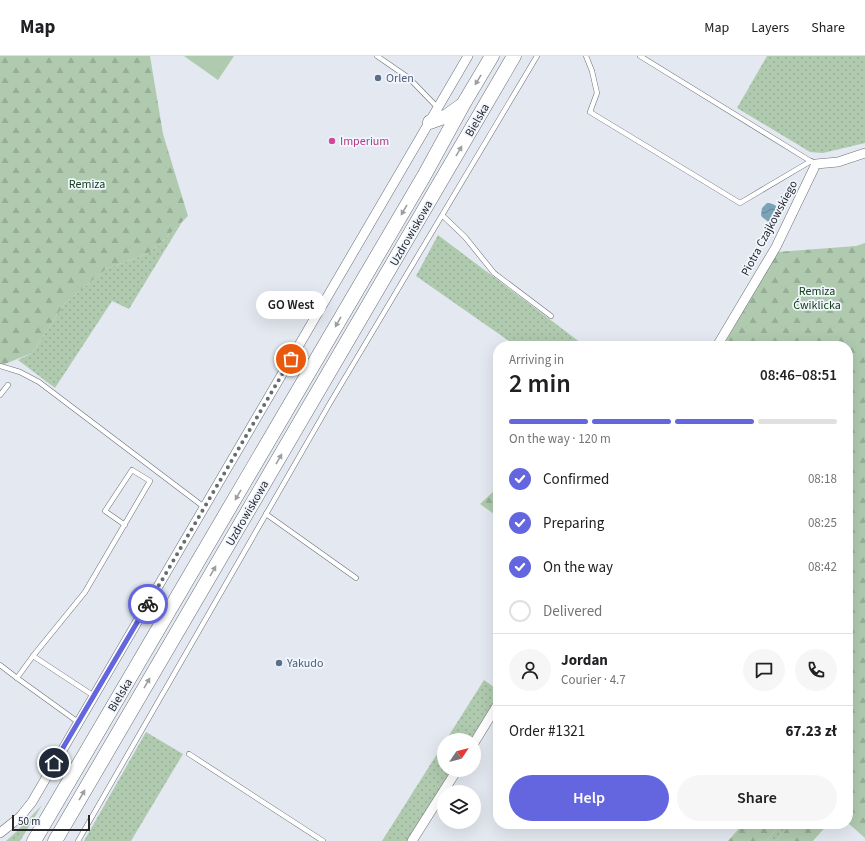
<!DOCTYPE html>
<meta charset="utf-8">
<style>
body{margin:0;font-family:"Source Sans 3",sans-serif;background:#f6f6f6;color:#202124;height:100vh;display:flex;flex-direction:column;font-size:15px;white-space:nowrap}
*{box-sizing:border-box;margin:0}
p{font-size:13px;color:#757577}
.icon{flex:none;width:22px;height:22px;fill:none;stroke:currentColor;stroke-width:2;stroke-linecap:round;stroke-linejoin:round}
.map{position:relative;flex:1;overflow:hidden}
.sheet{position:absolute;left:493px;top:285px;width:360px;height:488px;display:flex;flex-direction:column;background:#fff;border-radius:16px;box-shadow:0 4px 16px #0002}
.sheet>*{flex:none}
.needle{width:26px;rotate:55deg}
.tools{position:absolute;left:437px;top:677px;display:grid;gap:8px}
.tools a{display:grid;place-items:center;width:44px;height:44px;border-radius:50%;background:#fff;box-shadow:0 4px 16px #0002;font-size:20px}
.scale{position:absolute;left:12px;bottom:10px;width:78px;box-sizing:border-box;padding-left:4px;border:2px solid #26272a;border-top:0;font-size:11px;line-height:14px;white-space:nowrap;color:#26272a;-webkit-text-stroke:3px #f1f6fe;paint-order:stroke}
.pin{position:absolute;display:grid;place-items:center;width:34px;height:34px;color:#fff;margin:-17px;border:2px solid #fff;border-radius:50%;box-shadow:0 1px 4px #0007}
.courier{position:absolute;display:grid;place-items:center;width:40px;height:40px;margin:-20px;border:3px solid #6366df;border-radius:50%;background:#fff;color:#222;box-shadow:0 1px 5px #0007}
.bubble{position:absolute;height:28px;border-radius:14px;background:#fff;box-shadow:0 4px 16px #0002;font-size:13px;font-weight:600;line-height:28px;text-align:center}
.headline em{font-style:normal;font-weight:600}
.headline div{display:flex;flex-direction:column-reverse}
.headline{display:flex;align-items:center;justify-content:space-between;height:68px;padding:0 16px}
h1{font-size:26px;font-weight:600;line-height:30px}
.bar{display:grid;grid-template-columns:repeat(4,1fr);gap:6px 4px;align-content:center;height:48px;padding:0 16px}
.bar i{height:5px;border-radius:3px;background:#e0e0e0}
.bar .current{background:#6366df}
.bar p{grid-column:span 4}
.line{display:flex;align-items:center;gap:10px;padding:0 16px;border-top:1px solid #e0e0e0}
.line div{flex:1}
.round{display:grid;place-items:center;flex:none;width:42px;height:42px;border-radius:21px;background:#f6f6f6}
ol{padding:0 16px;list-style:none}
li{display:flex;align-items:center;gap:12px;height:44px}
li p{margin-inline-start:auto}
li .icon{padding:4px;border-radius:50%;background:#6366df;color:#fff;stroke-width:4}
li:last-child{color:#757577}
li i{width:22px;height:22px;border:2px solid #e0e0e0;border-radius:50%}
.action{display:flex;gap:8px;margin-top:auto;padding:8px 16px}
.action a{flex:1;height:46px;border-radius:24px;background:#6366df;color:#fff;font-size:16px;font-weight:600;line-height:46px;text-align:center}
.action a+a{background:#f6f6f6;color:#202124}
header{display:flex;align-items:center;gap:24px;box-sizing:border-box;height:56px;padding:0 20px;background:#fff;border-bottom:1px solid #e0e0e0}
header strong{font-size:19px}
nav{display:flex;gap:22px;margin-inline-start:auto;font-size:14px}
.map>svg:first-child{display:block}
</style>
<header>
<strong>Map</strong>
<nav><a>Map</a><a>Layers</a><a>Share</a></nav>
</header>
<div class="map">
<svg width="865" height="785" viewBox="0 0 865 785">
<defs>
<pattern id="grass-dots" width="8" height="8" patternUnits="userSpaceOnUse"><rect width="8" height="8" fill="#afcaae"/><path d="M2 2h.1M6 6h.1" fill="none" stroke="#96ae96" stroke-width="1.8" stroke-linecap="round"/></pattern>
<pattern id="forest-firs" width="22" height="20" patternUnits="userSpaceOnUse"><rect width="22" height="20" fill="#afcaae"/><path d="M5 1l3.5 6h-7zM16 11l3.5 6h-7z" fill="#96ae96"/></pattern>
<pattern id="water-waves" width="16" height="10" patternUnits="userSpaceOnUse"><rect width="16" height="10" fill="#7ba3b7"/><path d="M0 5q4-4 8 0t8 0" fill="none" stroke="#658595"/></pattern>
</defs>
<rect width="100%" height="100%" fill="#e4e9f1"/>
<g fill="url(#grass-dots)">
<polygon points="767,0 865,0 865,87 823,97 810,96 737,52"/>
<polygon points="182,166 129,253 112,245 55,332 18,304 32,297 65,247 106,213 149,197 160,188"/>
<polygon points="438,179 585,290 516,290 416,220"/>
<polygon points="484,624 498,634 498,642 471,684 446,684"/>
<polygon points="146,676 183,698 131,785 84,785"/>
<polygon points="444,687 444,714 452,714 407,785 382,785"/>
<polygon points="42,749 20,785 6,785 16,776"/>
<polygon points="781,768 791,768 776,785 766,785"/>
</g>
<g fill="url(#forest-firs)">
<polygon points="0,0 150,0 163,78 188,160 160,188 149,197 106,213 65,247 32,297 0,310"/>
<polygon points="865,187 865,782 848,767 848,290 723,290 777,196 856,190"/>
<polygon points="498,431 498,461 480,448"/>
<polygon points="743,768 781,768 766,785 728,785"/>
<polygon points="791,768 828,768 813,785 776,785"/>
</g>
<polygon fill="#afcaae" points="184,0 234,0 218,24"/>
<path fill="url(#water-waves)" d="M767 147H769C774 148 778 150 780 156L774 166 770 167 762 161 761 159 762 152Z"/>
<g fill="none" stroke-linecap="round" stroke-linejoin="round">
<g stroke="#6b6f76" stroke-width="5.5">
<g id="service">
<polyline points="377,0 409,22 438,52"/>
<polyline points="586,0 592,15 597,37 590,56 740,147 811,105"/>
<polyline points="640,0 812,106"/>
<polyline points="443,160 465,181 494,217 551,260"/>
<polyline points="0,310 20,316 39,326 204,451"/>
<polyline points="0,339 8,329"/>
<polyline points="266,458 356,522"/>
<polyline points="0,609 17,622 33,600"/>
<polyline points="17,622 78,666"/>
<polyline points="94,640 33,600 85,536 150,425 132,414 105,455 125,469"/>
<polyline points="189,698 323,785"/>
<polyline points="78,785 330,347 537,0"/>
</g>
</g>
<g stroke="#6b6f76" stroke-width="10">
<g id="minor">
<polyline points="717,290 776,191 816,108 838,106 865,97"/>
<polyline points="474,687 498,648"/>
<polyline points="0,777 20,761 32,746 468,0"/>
<polyline points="412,785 457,714"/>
</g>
</g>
<g stroke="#6b6f76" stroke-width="15">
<g id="primary">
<polyline points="430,66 447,60 461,50"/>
<polyline points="34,785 424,120 464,47 492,0"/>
<polyline points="55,785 514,0"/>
</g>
</g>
<use href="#service" stroke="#fff" stroke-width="4.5"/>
<use href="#minor" stroke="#fff" stroke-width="9"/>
<use href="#primary" stroke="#fff" stroke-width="14"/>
</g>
<defs><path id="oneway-solid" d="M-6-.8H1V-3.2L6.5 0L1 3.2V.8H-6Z"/></defs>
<g fill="#9d9e9f">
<use href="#oneway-solid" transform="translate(478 24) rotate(121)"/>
<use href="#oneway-solid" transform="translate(459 95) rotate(-60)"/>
<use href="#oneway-solid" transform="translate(404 154) rotate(120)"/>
<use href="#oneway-solid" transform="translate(338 266) rotate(120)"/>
<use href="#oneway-solid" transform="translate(279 403) rotate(-60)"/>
<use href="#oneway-solid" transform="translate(238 439) rotate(120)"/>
<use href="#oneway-solid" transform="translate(213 515) rotate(-60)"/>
<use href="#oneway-solid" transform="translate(147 627) rotate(-60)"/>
<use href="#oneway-solid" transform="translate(82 739) rotate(-60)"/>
</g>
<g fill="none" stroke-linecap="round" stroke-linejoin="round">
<polyline stroke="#686b70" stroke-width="4" stroke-dasharray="0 7.2" points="148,548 291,303"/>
<polyline stroke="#6366df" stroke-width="5" points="54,707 148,548"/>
</g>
<g fill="#5c6f8a" stroke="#f1f6fe" stroke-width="1.5">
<circle cx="378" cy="22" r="4"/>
<circle cx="279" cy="607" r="4"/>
</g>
<circle fill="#d1479c" stroke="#f1f6fe" stroke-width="1.5" cx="332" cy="85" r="4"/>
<g text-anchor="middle" stroke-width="3.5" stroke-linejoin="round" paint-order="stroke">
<g font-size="12" fill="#4e5e75" stroke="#f1f6fe" text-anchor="start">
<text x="386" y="26">Orlen</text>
<text x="287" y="611">Yakudo</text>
</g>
<g font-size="12" fill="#26272a" stroke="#f1f6fe">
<text transform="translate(477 64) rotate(-60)" y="4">Bielska</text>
<text transform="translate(769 172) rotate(-62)" y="4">Piotra Czajkowskiego</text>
<text transform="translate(411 177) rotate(-60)" y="4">Uzdrowiskowa</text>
<text transform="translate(247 457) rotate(-60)" y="4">Uzdrowiskowa</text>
<text transform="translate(120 639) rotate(-59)" y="4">Bielska</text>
</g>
<g font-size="12" fill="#b23c85" stroke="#f1f6fe" text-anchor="start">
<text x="340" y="89">Imperium</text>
</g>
<g font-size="12" fill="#174119" stroke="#f1f6fe">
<text x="87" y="132">Remiza</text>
<text x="817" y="239">Remiza<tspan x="817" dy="14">Ćwiklicka</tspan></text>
</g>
</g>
</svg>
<div class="tools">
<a><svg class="needle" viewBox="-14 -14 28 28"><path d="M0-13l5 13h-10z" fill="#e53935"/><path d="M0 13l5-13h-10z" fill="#757577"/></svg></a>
<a><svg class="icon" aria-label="layers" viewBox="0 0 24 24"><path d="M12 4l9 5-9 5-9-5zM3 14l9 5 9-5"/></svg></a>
</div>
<div class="scale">50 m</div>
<div class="pin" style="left:291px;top:303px;background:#ea580c"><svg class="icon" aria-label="bag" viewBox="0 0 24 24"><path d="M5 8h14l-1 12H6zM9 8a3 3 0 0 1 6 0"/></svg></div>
<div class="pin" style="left:54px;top:707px;background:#1f2937"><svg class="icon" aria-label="home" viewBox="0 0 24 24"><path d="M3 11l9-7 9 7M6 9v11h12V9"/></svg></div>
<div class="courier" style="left:148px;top:548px"><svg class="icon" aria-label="bike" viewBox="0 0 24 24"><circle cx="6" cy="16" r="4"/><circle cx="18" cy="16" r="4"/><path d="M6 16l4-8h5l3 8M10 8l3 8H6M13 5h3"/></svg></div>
<div class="bubble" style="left:256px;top:235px;width:70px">GO West</div>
<section class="sheet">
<div class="headline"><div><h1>2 min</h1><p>Arriving in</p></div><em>08:46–08:51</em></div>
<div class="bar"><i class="current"></i><i class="current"></i><i class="current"></i><i></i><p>On the way · 120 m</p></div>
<ol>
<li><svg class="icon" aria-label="check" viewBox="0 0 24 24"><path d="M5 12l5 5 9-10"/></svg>Confirmed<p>08:18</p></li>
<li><svg class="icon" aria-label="check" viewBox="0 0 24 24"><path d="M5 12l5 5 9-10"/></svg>Preparing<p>08:25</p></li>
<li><svg class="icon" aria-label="check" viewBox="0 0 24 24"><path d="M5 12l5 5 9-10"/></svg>On the way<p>08:42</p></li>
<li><i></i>Delivered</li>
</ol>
<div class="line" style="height:72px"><a class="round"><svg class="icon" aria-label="person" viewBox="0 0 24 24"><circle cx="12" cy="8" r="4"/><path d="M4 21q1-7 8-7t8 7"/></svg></a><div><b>Jordan</b><p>Courier · 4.7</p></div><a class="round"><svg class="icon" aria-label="chat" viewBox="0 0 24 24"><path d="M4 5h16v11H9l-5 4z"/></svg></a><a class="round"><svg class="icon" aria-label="phone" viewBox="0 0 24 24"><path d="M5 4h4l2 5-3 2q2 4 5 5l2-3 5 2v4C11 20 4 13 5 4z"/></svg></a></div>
<div class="line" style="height:52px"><div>Order #1321</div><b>67.23 zł</b></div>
<div class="action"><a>Help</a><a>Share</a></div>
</section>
</div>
